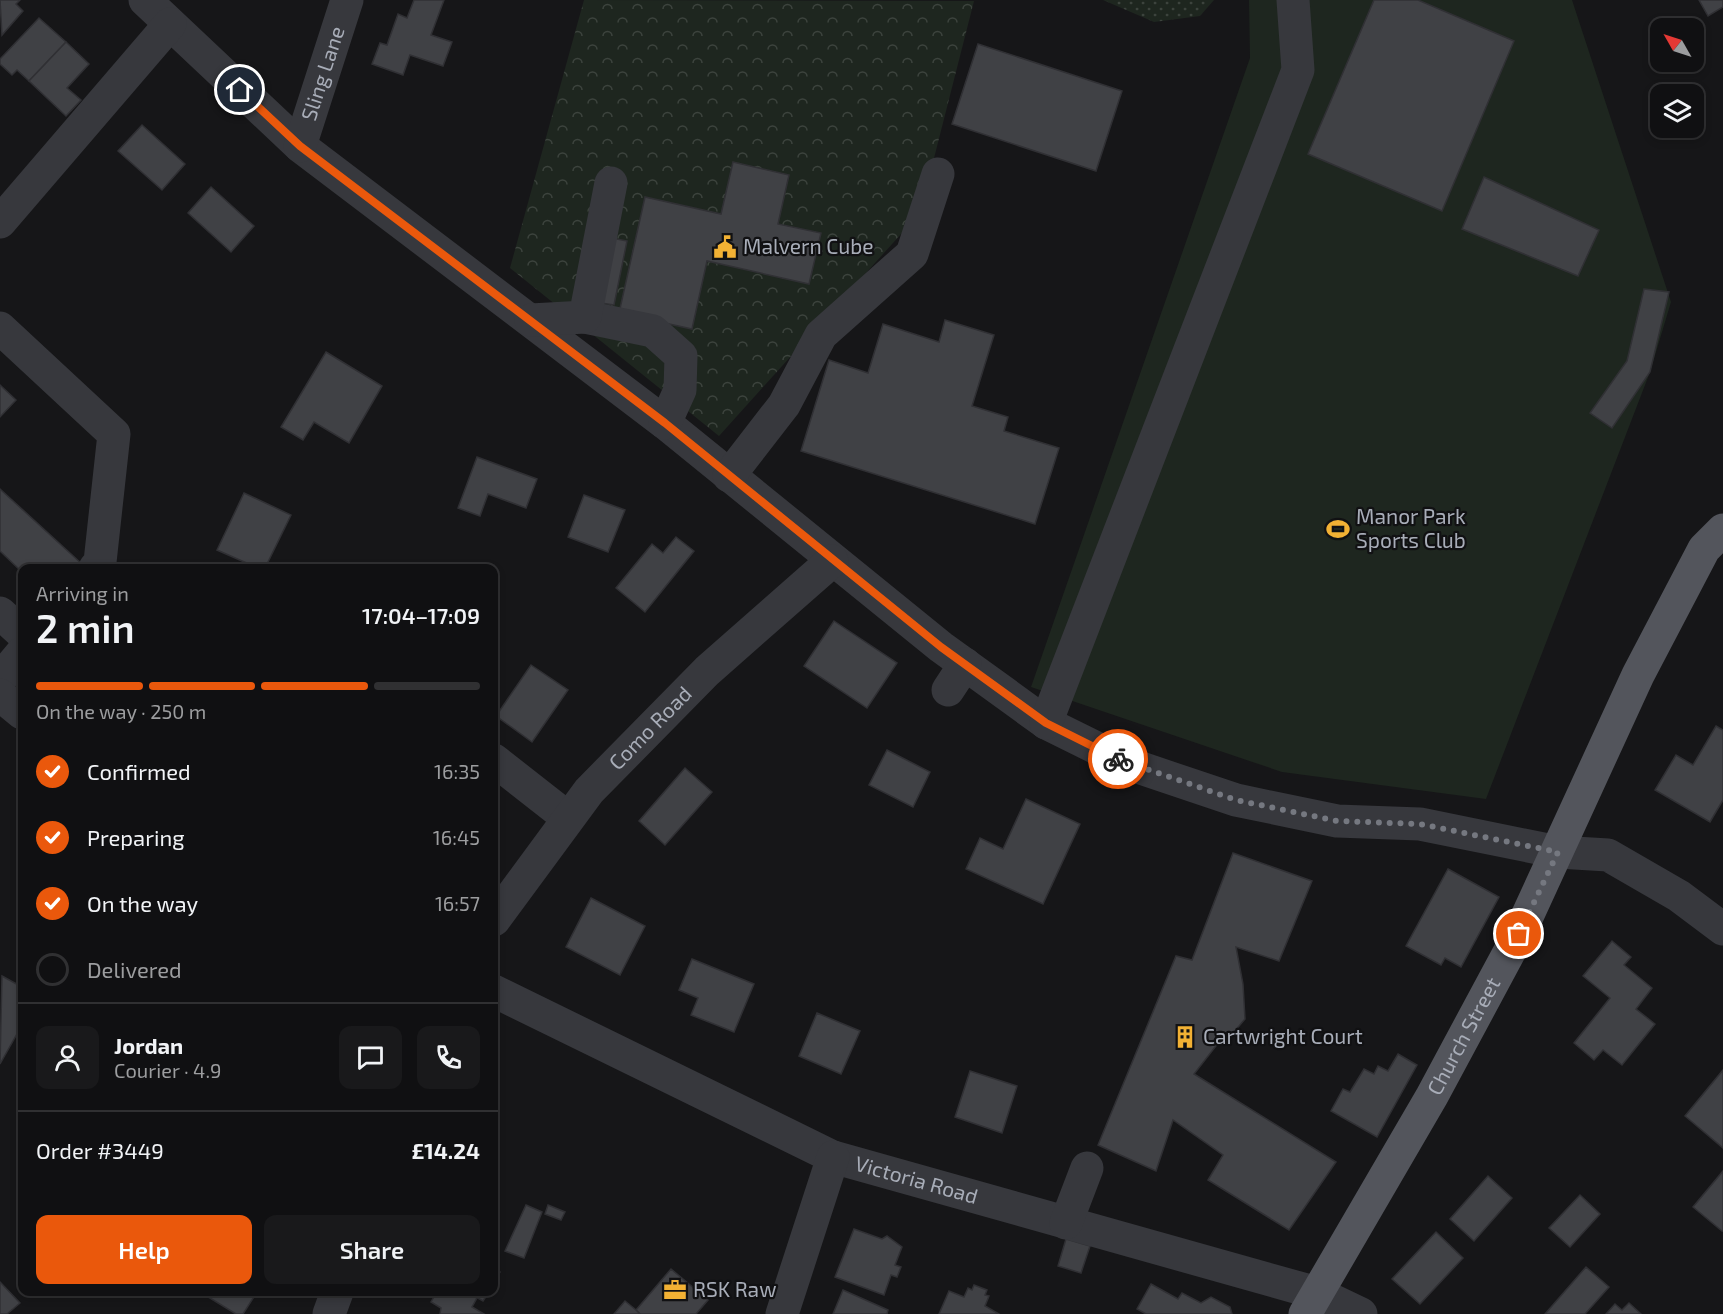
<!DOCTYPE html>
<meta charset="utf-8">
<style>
body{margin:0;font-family:"Exo 2",sans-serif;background:#19191b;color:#f1f3f6;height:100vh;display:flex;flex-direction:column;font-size:22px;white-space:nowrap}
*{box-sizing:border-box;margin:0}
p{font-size:20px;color:#9c9d9f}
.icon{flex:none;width:33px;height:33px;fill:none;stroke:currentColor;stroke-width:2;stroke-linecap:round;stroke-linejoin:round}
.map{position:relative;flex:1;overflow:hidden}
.details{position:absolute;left:18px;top:564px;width:480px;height:732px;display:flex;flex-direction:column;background:#101012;border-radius:12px;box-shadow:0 3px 9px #0003,0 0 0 2px #303032}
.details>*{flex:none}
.needle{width:39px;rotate:309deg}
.buttons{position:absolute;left:1650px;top:18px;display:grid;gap:12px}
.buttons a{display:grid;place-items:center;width:54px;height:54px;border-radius:12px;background:#101012;box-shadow:0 3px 9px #0003,0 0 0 2px #303032;font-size:30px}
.pin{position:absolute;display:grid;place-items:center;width:51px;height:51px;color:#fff;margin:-26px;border:3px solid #fff;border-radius:50%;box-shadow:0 2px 6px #0007}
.courier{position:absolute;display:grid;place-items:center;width:60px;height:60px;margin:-30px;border:4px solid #ea580c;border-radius:50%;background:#fff;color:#222;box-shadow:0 2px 8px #0007}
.summary em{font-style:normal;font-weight:600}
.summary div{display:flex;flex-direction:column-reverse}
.summary{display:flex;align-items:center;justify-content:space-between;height:102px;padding:0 18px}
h1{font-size:39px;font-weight:600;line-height:45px}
.bar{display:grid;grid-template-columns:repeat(4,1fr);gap:9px 6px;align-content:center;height:72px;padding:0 18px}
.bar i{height:8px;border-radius:4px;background:#303032}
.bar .selected{background:#ea580c}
.bar p{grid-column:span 4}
.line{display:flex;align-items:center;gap:15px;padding:0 18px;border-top:2px solid #303032}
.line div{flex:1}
.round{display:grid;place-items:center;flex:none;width:63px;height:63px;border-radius:12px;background:#19191b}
ol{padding:0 18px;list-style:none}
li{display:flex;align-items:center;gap:18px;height:66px}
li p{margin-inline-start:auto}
li .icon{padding:6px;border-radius:50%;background:#ea580c;color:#fff;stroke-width:4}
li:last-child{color:#9c9d9f}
li i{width:33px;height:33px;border:3px solid #303032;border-radius:50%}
.primary-button{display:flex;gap:12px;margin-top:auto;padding:12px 18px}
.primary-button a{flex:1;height:69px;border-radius:12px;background:#ea580c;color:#fff;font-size:24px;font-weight:600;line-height:69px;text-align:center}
.primary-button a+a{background:#19191b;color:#f1f3f6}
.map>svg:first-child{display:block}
</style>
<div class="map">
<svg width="1723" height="1314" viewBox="0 0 1723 1314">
<defs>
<pattern id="grass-dots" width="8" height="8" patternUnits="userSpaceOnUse" patternTransform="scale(1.5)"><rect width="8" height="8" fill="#1e261f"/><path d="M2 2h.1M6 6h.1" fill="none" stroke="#3c433d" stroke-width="1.8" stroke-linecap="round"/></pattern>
<pattern id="park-crowns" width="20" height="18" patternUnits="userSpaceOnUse" patternTransform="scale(1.5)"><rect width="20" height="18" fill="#1e261f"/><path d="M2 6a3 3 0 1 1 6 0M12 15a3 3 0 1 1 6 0" fill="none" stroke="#3c433d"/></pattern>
</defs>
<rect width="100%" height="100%" fill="#161618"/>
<polygon fill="url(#grass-dots)" points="1103,0 1214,0 1200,16 1154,22"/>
<polygon fill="url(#park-crowns)" points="584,0 974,1 920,213 719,436 510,268"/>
<polygon fill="#1e261f" points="1249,0 1572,0 1671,302 1650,372 1486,799 1282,772 1031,687 1250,58"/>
<g fill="#404145" stroke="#303034" stroke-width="1.5">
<polygon points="0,0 20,0 16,4 23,11 2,35"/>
<polygon points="414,0 444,0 431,35 452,42 443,66 410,55 403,75 372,64 380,43 387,45 398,14 407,18"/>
<polygon points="1374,0 1418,0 1514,41 1442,211 1308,154"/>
<polygon points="1699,0 1723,0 1723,7 1708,16"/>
<polygon points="39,18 66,42 29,81 17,70 12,75 0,64 0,59"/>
<polygon points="66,42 89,64 67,88 81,100 66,116 29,81"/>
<polygon points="978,44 1122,91 1096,171 952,124"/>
<polygon points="142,125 185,164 162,190 118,151"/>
<polygon points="733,162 789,175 778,224 821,233 809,284 707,261 692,329 619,313 645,197 721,214"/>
<polygon points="1484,177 1599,230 1578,276 1462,229"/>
<polygon points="211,187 254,226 231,252 188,213"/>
<polygon points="607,237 627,241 614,305 594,302"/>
<polygon points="1644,289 1669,292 1650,372 1612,428 1590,413 1627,361"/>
<polygon points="945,320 994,335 972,406 1008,417 1004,431 1059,448 1035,524 801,451 829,360 868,373 883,324 939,342"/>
<polygon points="326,352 382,386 349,443 314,422 303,440 281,427"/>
<polygon points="0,385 16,400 0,417"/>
<polygon points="477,457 537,479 526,508 488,494 480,516 458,508"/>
<polygon points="0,489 83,565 80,568 22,568 22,572 0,551"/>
<polygon points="244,493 291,515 265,568 258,568 217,550"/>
<polygon points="584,495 625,510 608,552 568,537"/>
<polygon points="676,537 694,551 645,612 616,588 652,544 663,553"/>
<polygon points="834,621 897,663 867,708 804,666"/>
<polygon points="531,665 568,690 532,742 496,716"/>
<polygon points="1716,726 1723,730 1723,800 1710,822 1655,790 1676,755 1693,765"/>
<polygon points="887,750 930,772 913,807 869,785"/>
<polygon points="685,768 712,792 665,845 639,821"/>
<polygon points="1026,799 1080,824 1043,904 966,869 980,838 1003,849"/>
<polygon points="1233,853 1312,881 1279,961 1236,947 1243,984 1245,1019 1234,1032 1219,1042 1194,1074 1336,1162 1289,1230 1208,1180 1223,1155 1173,1120 1156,1171 1098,1145 1176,956 1192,960"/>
<polygon points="1448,869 1499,897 1461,967 1445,958 1441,965 1406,946"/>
<polygon points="591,898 645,926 620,975 566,947"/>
<polygon points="1612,941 1631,957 1624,965 1652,988 1636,1009 1655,1024 1622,1065 1603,1050 1594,1060 1574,1043 1610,998 1583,976"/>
<polygon points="692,959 754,984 734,1032 691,1015 698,998 679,990"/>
<polygon points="2,976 22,987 22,1025 0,1064"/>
<polygon points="817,1013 860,1031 841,1074 799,1056"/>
<polygon points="1398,1054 1417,1065 1377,1137 1331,1111 1343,1089 1350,1092 1364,1069 1374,1074 1378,1066 1388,1071"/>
<polygon points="1723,1070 1723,1148 1685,1116"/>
<polygon points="970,1071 1017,1086 1002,1133 955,1117"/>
<polygon points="1723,1171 1723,1231 1722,1231 1693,1207"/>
<polygon points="1488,1176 1512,1198 1474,1241 1450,1219"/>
<polygon points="1580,1195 1600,1214 1570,1247 1549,1228"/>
<polygon points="526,1205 542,1212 524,1258 505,1251"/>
<polygon points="548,1205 565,1212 561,1220 545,1214"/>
<polygon points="854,1229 882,1239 887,1236 902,1247 895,1265 901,1267 897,1277 891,1275 884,1295 835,1277"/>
<polygon points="1436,1232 1463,1258 1420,1304 1392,1279"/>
<polygon points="1066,1239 1090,1246 1081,1273 1058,1266"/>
<polygon points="494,1261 498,1264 495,1269 500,1272 494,1283"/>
<polygon points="1586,1267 1609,1287 1585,1314 1545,1314"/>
<polygon points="671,1269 708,1300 696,1314 640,1314 636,1310"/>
<polygon points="0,1282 20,1303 7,1314 0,1314"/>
<polygon points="1151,1284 1178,1299 1182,1293 1201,1303 1211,1297 1230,1307 1232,1314 1146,1314 1137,1309"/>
<polygon points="974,1285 987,1290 985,1295 989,1296 985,1306 999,1314 939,1314 949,1291 964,1297 968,1288 972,1290"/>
<polygon points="843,1290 888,1310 887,1314 833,1314"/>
<polygon points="200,1292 257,1292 243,1314 236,1314"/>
<polygon points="429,1292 467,1292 477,1298 472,1307 484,1314 440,1314 441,1308 431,1302 435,1295"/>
<polygon points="467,1292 489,1292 483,1301"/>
<polygon points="625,1301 636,1310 640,1314 614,1314"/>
<polygon points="1629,1303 1641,1314 1606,1314 1615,1304 1622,1310"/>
</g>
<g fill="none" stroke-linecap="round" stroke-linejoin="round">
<g stroke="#37383d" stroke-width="33">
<polyline points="145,0 300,146 665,423 941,647 1046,723 1129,764 1236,800 1337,821 1420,824 1558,852 1608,855 1679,896 1723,929"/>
<path id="s1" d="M300 146 347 0"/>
<polyline points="0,222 170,24"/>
<polyline points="585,317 653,331 681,356 680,390 665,423"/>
<polyline points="531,320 585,317 611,183"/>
<polyline points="0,328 114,434 100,562 95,568"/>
<polyline points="729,476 784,405 821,335 912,254 938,174"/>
<polyline points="0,613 22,633"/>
<polyline points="0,679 22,653"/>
<polyline points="948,690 965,664"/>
<polyline points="0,695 22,713"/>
<polyline points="1046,723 1298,70 1293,0"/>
<polyline points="494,760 568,818"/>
<path id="s2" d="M494 920 589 791 707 671 832 561"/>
<path id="s3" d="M494 991 833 1157 1317 1293 1361 1314"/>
<polyline points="1066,1223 1087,1168"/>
<polyline points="329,1314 337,1292"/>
<polyline points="782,1314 833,1157"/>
</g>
<path stroke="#53555c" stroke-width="33" id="s4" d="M1305 1314 1432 1096 1519 934 1638 675 1704 549 1723 530"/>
</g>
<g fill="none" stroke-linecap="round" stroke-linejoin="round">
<polyline stroke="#757880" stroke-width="6" stroke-dasharray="0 10.8" points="1118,759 1236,800 1337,821 1420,824 1558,852 1519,934"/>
<polyline stroke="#ea580c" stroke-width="8" points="240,90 300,146 665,423 941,647 1046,723 1118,759"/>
</g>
<defs>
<g id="civic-bare" transform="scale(1.8)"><path d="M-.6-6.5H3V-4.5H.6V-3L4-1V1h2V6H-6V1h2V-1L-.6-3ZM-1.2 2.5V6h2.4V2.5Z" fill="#f2b134" stroke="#111113" stroke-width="2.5" paint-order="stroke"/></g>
<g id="stadium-bare" transform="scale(1.8)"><path d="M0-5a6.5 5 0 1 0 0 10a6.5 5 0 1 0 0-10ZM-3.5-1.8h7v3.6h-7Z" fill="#f2b134" stroke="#111113" stroke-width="2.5" paint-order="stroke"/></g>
<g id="building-bare" transform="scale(1.8)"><path d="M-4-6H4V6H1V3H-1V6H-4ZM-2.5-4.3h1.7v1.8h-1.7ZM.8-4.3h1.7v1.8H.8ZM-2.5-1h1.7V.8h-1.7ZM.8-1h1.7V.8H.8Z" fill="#f2b134" stroke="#111113" stroke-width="2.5" paint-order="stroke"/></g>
<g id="office-bare" transform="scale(1.8)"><path d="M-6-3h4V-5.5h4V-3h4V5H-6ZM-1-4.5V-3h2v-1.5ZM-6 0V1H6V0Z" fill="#f2b134" stroke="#111113" stroke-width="2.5" paint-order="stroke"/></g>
</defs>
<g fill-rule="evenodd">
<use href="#civic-bare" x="725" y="247"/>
<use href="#stadium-bare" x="1338" y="529"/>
<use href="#building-bare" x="1185" y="1037"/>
<use href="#office-bare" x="675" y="1290"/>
</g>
<g text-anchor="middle" stroke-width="4.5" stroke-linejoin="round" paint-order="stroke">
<g font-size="21" fill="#a8adb8" stroke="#111113">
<text dy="7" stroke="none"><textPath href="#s1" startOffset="76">Sling Lane</textPath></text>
<text dy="7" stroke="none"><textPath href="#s2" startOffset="248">Como Road</textPath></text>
<text dy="7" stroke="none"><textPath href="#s4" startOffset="320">Church Street</textPath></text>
<text dy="7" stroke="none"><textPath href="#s3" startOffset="464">Victoria Road</textPath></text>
</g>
<g font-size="21" fill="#a8adb8" stroke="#111113" text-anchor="start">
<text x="743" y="254">Malvern Cube</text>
<text x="1356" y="524">Manor Park<tspan x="1356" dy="24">Sports Club</tspan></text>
<text x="1203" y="1044">Cartwright Court</text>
<text x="693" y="1297">RSK Raw</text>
</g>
</g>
</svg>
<div class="buttons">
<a><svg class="needle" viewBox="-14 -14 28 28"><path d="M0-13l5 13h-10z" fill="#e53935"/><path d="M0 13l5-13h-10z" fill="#9c9d9f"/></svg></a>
<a><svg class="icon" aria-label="layers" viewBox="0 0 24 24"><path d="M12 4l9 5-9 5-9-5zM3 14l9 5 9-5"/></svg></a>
</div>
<div class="pin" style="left:1519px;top:934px;background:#ea580c"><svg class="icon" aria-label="bag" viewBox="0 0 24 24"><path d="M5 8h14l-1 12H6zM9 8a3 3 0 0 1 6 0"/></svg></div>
<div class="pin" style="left:240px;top:90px;background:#1f2937"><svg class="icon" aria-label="home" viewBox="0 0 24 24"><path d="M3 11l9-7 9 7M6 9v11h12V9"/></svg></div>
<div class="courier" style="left:1118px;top:759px"><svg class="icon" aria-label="bike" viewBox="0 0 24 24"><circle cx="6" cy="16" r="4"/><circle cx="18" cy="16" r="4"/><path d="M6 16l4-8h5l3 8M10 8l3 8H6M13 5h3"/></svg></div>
<section class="details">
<div class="summary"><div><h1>2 min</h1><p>Arriving in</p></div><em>17:04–17:09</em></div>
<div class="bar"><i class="selected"></i><i class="selected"></i><i class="selected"></i><i></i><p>On the way · 250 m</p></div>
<ol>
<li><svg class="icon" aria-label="check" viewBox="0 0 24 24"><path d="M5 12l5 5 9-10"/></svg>Confirmed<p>16:35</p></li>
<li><svg class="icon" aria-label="check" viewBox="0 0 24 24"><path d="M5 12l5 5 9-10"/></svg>Preparing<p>16:45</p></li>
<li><svg class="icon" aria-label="check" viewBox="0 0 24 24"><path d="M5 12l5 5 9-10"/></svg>On the way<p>16:57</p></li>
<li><i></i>Delivered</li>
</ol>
<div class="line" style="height:108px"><a class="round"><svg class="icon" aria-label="person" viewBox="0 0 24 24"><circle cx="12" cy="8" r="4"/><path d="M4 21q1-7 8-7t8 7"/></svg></a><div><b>Jordan</b><p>Courier · 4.9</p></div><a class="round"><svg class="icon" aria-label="chat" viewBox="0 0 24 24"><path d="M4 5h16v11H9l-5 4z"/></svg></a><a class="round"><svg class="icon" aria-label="phone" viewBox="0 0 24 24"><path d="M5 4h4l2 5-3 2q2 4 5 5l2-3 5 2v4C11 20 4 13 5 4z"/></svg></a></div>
<div class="line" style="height:78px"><div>Order #3449</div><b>£14.24</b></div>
<div class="primary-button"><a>Help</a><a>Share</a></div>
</section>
</div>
